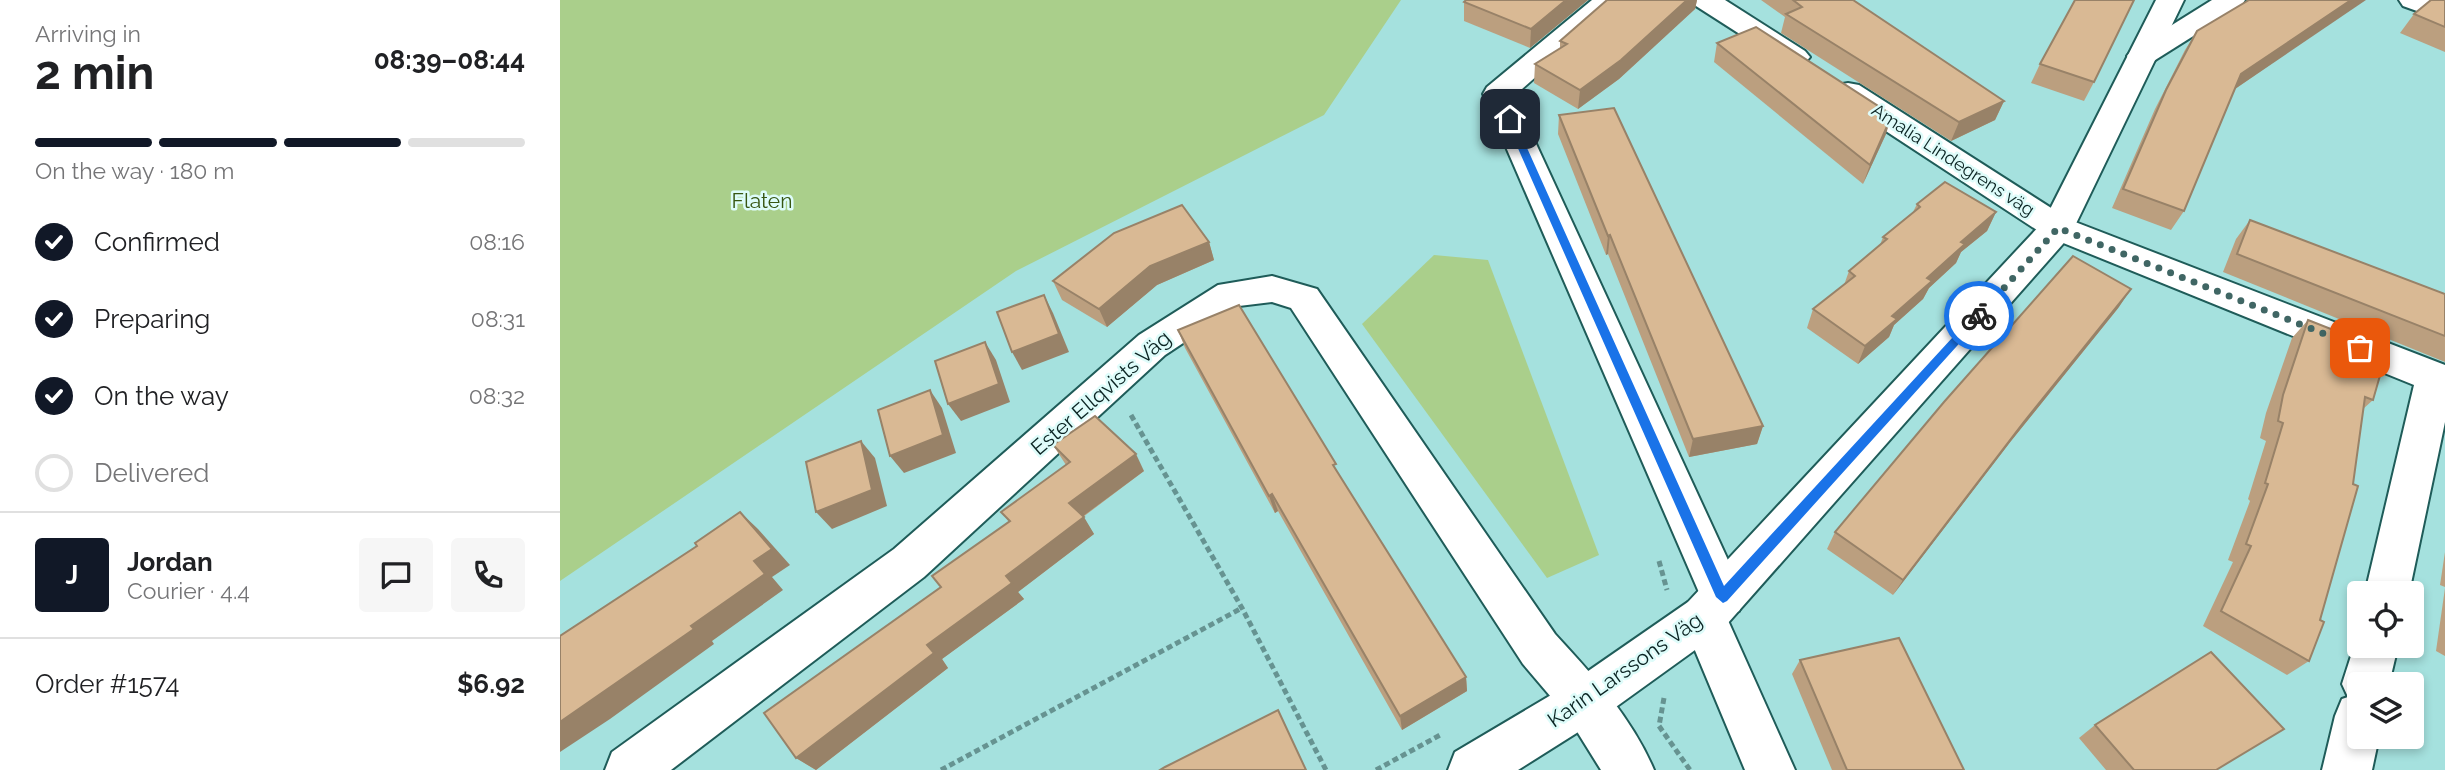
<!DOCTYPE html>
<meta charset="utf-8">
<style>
body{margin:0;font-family:Raleway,sans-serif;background:#f6f6f6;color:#202124;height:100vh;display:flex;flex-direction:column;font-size:26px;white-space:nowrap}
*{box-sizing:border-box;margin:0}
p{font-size:23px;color:#757577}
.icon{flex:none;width:38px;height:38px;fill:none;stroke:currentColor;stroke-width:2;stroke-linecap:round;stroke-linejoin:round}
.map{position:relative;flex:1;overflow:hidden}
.side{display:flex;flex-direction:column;background:#fff;width:560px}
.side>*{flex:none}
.buttons{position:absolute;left:1787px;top:581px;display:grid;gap:14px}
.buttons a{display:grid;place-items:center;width:77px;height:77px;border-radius:7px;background:#fff;box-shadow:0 4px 10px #0003;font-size:35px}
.pin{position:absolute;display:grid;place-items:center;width:60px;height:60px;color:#fff;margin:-30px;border-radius:14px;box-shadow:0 4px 10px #0006}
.courier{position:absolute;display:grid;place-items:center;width:70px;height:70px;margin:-35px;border:5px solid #1a73e8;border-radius:50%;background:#fff;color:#222;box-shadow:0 2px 9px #0007}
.overview em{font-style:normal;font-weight:700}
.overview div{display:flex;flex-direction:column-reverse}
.overview{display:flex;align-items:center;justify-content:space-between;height:119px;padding:0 35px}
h1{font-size:46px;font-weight:700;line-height:52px}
.bar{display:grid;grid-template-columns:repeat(4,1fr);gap:10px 7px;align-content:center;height:84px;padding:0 35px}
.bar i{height:9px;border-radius:5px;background:#e0e0e0}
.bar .on{background:#111827}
.bar p{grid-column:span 4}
.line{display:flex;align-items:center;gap:18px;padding:0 35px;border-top:2px solid #e0e0e0}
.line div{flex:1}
.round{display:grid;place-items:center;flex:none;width:74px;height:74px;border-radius:7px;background:#f6f6f6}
ol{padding:0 35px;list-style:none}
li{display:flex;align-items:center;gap:21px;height:77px}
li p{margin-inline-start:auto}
li .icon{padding:7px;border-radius:50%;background:#111827;color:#fff;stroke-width:4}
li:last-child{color:#757577}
li i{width:38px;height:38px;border:4px solid #e0e0e0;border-radius:50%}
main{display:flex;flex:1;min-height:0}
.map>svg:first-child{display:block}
</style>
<main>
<section class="side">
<div class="overview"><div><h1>2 min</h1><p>Arriving in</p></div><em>08:39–08:44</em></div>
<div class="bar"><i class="on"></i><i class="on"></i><i class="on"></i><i></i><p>On the way · 180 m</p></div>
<ol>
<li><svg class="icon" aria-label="check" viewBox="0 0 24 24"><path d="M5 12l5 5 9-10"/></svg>Confirmed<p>08:16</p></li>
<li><svg class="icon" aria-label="check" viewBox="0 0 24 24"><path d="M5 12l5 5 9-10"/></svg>Preparing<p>08:31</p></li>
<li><svg class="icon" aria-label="check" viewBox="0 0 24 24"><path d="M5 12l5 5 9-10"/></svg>On the way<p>08:32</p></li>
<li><i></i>Delivered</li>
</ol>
<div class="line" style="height:126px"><b class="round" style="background:#111827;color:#fff">J</b><div><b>Jordan</b><p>Courier · 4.4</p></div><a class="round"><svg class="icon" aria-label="chat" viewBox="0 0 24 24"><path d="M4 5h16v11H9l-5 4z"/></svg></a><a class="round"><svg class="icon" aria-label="phone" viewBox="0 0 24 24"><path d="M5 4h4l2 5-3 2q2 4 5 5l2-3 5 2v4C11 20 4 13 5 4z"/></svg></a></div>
<div class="line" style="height:91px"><div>Order #1574</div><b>$6.92</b></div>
</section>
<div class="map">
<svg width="1885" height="770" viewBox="0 0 1885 770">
<rect width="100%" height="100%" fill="#a5e1de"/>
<g fill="#aacf8b">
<polygon points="0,0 841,0 764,115 456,271 0,581"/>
<polygon points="874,255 928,260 1039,555 987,578 802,324"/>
</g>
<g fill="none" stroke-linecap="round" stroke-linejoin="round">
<g stroke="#1f5c59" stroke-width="4">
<g id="minor">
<polygon points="1032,0 1063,0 954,96 1185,597 1179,611 1166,616 1235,770 1185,770 1121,617 1128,602 1141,597 923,94 927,87"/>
<polygon points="1132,0 1165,0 1245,51 1250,57 1245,63 1235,66 1225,63 1136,6"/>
<polygon points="1652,0 1685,0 1681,6 1592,62 1582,65 1572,62 1567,56 1572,50"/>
<polygon points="1839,0 1877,0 1885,3 1885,21 1843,6"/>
<polygon points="1288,83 1299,85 1510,220 1885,365 1885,422 1849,593 1805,593 1854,385 1486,236 1277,99 1273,92 1277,85"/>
<path d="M712 276 757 289 995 634C1033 675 1072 718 1094 770H1041L1008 717 963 664 731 308 712 302 679 306 605 355 364 577 111 770H45L52 752 334 549 579 335 658 285Z"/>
<polygon points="1799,631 1799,646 1838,646 1829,684 1799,684 1799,737 1819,737 1812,770 1762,770 1775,716 1782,699 1788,697 1782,684"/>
</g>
</g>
<g stroke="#1f5c59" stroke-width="4">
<polygon id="tertiary" points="1596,0 1624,0 1510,236 1160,632 1042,717 958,770 888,770 895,752 1008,685 1128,602 1484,221"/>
</g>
<g stroke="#669391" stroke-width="5" stroke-dasharray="6 3.5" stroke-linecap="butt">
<polyline points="571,415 682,608 766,770"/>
<polyline points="1099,561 1107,590"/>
<polyline points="1104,698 1099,726 1130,770"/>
<polyline points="381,770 682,608"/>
<polyline points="816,770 882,734"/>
</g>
<use href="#minor" fill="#fff" fill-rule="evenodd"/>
<use href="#tertiary" fill="#fff" fill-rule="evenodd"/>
</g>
<g fill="#bb9f7f">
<polygon points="1028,0 970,48 904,21 904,2"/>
<polygon points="1047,0 1137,0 1135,9 1059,79 1018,109 974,83 975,64 1000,49 1000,41"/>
<polygon points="1201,0 1293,0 1444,101 1435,120 1391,141 1221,33 1225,17"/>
<polygon points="1885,0 1885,52 1840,33 1854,14"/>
<polygon points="1637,31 1721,57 1675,89 1624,211 1611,230 1552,208 1595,109 1625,50"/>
<polygon points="1157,43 1326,134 1303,184 1154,62"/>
<polygon points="1480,64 1534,82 1524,101 1471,83"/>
<polygon points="999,115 1203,426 1197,444 1129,457 1048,254 1046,255 998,134"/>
<polygon points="1357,204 1436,212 1427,231 1401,252 1396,263 1369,288 1363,299 1334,325 1329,337 1298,364 1247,328 1253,309 1284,285 1289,271 1320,245 1323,237 1353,212"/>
<polygon points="1690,220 1885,294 1885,362 1663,272 1676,239"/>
<polygon points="649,242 654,260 597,285 547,327 502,300 493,281"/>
<polygon points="1559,307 1451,441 1333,595 1267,549 1275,532"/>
<polygon points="1748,320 1813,400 1803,409 1760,620 1749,661 1727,675 1643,626 1673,562 1668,560 1690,501 1688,499 1706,441 1700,438 1706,413 1732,338"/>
<polygon points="618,330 778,474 906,677 907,691 842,730 718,511 715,513 625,348"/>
<polygon points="493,445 584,471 523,517 534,534 458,592 464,599 382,659 388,668 256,770 236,758 381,587 449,522 441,512 506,465"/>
<polygon points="1885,552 1885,587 1880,585"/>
<polygon points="1885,588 1885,656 1876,651"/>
<polygon points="1240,660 1404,770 1272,770 1232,674"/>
<polygon points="1535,725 1656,770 1546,770 1519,738"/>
</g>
<g fill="#988268">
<polygon points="1006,0 1028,0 970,48 971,29"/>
<polygon points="1127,0 1137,0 1135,9 1059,79 1018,109 1020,90"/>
<polygon points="1791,0 1806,0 1669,93 1681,74"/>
<polygon points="1444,101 1435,120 1391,141 1399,122"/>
<polygon points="1332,115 1326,134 1303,184 1310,165"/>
<polygon points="1436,212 1427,231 1401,252 1396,263 1369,288 1363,299 1334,325 1329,337 1298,364 1305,346 1332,316 1401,242"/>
<polygon points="1050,235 1048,254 1046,255 1048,236"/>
<polygon points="649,242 654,260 597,285 547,327 539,309 590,266"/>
<polygon points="1571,289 1559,307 1451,441 1333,595 1343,580 1463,423"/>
<polygon points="484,295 493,313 509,352 462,370 452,352"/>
<polygon points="425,342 436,360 450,402 401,421 388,404"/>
<polygon points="370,390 382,408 396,453 344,473 330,456"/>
<polygon points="1203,426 1197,444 1129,457 1133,439"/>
<polygon points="301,441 315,458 327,506 272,529 256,512"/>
<polygon points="576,454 584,471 519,519 509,503"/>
<polygon points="712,494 718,511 715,513 709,496"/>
<polygon points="180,512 198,529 230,565 212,577 223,590 152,641 154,644 50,719 0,752 0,722 131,626 194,561"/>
<polygon points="524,517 534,534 458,592 464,599 382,659 388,668 256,770 236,758 446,576"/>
<polygon points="906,677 907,691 842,730 840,716"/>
</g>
<g fill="#d9b994" stroke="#988268" stroke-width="2">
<polygon points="906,0 1006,0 971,29 904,2"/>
<polygon points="1047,0 1127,0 1061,60 1020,90 975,64 1007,44 1000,41"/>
<polygon points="1233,0 1293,0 1444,101 1399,122 1226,14 1242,7"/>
<polygon points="1515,0 1574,0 1534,82 1480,64"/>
<polygon points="1689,0 1791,0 1681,74 1624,211 1563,189 1606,90 1637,31"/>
<polygon points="1871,0 1885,0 1885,27 1854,14"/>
<polygon points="1196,27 1332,115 1310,165 1157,43"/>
<polygon points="1054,108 1203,426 1133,439 1050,235 1048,236 999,115"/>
<polygon points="1385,182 1436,212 1401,242 1405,244 1367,278 1372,281 1332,316 1337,319 1305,346 1253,309 1295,276 1289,271 1327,239 1323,237 1360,207 1357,204"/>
<polygon points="622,205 649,242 590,266 539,309 493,281 554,233"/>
<polygon points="1690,220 1885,294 1885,336 1677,254"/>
<polygon points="1513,256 1571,289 1463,423 1343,580 1275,532 1384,402"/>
<polygon points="484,295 499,334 452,352 437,312"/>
<polygon points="679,305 776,464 773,465 906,677 840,716 712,494 709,496 618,330"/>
<polygon points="1748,320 1827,351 1813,400 1805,397 1793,484 1798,486 1760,620 1764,622 1749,661 1661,611 1691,546 1686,544 1708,484 1705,483 1723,423 1718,421 1723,395"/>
<polygon points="425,342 439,384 388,404 375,361"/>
<polygon points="370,390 383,435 330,456 318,410"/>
<polygon points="535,416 576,454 509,503 524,517 446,576 452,583 367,645 374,653 236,758 204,713 381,587 372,576 450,521 441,512 510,462 493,445"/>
<polygon points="301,441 312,490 256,512 246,462"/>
<polygon points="180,512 212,549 194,561 205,574 131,626 134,629 0,722 0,636 137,546 135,543"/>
<polygon points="1339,638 1404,770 1287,770 1240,660"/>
<polygon points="1651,652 1724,729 1656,770 1574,770 1535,725"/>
<polygon points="718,710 746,770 600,770 605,767"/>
</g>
<polygon fill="#1a73e8" points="950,116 954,119 1164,586 1415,313 1423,313 1424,316 1167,601 1163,603 1156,597 945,119"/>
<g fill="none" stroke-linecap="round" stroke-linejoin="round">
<polyline stroke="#406664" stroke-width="7" stroke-dasharray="0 12.6" points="1419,316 1498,228 1800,348"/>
</g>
<g text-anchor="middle" stroke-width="5" stroke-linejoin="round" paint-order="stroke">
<g font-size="18" fill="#0a2322" stroke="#defcfa">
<text transform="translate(1393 160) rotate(33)" y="6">Amalia Lindegrens väg</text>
</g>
<g font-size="21" fill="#375612" stroke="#defcfa">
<text x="202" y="208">Flaten</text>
</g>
<g font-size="21" fill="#0a2322" stroke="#defcfa">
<text transform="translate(541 393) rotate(-41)" y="7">Ester Ellqvists Väg</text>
<text transform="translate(1065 670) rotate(-35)" y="7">Karin Larssons Väg</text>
</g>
</g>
</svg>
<div class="buttons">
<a><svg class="icon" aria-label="locate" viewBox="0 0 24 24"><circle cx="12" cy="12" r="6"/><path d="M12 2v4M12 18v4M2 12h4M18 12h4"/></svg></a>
<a><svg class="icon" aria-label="layers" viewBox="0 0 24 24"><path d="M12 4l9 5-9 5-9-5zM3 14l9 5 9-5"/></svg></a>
</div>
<div class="pin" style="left:1800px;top:348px;background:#ea580c"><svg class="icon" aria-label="bag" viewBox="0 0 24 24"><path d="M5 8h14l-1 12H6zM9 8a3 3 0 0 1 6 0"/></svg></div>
<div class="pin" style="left:950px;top:119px;background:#1f2937"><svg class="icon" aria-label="home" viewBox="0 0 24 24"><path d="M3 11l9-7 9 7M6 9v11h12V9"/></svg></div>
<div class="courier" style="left:1419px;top:316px"><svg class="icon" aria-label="bike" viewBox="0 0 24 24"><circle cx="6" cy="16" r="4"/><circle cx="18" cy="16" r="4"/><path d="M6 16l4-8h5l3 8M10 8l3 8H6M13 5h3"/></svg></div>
</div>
</main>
